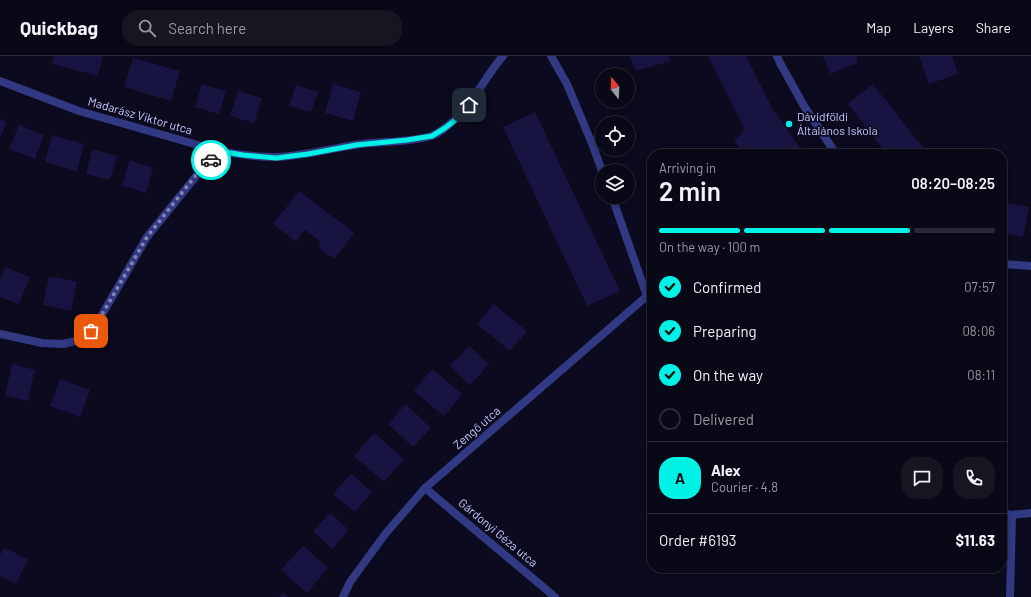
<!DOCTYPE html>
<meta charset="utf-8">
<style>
body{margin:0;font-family:Barlow,sans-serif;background:#161623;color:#f1f3f6;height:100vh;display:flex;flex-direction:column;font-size:15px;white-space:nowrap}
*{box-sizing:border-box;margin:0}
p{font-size:13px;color:#989aa1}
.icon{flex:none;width:22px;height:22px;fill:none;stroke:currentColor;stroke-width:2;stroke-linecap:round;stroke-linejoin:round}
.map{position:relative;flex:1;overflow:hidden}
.sheet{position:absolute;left:647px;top:93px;width:360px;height:424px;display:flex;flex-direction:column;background:#080816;border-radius:16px;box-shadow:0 2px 6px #0003,0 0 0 1px #292935}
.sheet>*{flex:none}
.needle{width:26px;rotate:342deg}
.buttons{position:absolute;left:595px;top:12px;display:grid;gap:8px}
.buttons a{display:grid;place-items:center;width:40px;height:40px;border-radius:50%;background:#080816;box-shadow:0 2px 6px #0003,0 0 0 1px #292935;font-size:20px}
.pin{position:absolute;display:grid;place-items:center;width:34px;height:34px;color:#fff;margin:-17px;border-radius:8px;box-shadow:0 2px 6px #0006}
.courier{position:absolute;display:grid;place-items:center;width:40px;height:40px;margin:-20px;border:3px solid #00f2e7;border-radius:50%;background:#fff;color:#222;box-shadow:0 1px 5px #0007}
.summary em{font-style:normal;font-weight:600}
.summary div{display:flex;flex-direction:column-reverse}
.summary{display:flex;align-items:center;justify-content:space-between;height:68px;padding:0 12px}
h1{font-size:26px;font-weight:600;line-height:30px}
.bar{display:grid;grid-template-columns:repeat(4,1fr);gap:6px 4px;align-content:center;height:48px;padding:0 12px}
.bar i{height:5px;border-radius:3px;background:#292935}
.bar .on{background:#00f2e7}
.bar p{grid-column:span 4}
.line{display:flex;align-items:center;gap:10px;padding:0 12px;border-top:1px solid #292935}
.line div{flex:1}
.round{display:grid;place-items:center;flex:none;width:42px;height:42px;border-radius:16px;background:#161623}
ol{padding:0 12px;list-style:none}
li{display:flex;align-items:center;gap:12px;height:44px}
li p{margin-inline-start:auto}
li .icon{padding:4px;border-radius:50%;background:#00f2e7;color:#111;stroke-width:4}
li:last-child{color:#989aa1}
li i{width:22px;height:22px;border:2px solid #292935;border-radius:50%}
header{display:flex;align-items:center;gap:24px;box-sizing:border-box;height:56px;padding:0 20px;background:#080816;border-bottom:1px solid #292935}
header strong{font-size:19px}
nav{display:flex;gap:22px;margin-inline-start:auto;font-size:14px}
.search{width:280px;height:36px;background:#161623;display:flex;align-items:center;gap:10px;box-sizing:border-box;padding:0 14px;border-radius:16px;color:#989aa1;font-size:15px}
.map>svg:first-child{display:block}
</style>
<header>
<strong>Quickbag</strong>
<div class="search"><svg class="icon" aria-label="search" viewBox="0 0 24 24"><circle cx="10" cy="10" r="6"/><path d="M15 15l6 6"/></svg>Search here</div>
<nav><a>Map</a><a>Layers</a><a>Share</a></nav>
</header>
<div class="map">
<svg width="1031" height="541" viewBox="0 0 1031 541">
<rect width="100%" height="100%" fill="#0b0a1e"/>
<g fill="#171441">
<polygon points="54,0 103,0 98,20 52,8"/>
<polygon points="630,0 668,0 670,5 636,15"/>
<polygon points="708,0 746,0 772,52 805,98 744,98 734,85 745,74"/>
<polygon points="823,0 856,0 858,7 830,18"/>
<polygon points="919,0 952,0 958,18 929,28"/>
<polygon points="133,2 180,15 171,45 124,31"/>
<polygon points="202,28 226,35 219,58 195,51"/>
<polygon points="333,28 361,36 353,65 325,57"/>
<polygon points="873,28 928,98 887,98 848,48"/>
<polygon points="296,29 318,36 311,56 289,50"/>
<polygon points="238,35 262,42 254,67 230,60"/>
<polygon points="535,56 620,235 587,250 503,71"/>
<polygon points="0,63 7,66 0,82"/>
<polygon points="19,69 44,79 35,103 9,93"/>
<polygon points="52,79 84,88 77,115 45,106"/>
<polygon points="92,93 117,100 110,124 86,118"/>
<polygon points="130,104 153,112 146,137 122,129"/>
<polygon points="299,135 354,177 334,203 318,191 321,186 305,174 296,186 273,168"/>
<polygon points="1002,146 1029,151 1023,181 1002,176"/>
<polygon points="5,211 30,221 19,248 0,241 0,223"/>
<polygon points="49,220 77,226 71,255 43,249"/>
<polygon points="494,248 527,275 510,295 477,268"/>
<polygon points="469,290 489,308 470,329 450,310"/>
<polygon points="12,308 35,314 28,345 5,340"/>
<polygon points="432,313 462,338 444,360 414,335"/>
<polygon points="60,323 90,334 80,361 50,350"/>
<polygon points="406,348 431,372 413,391 388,368"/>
<polygon points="374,377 404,403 384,426 354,400"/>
<polygon points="351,418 372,436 355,456 333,438"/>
<polygon points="330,457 349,474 332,493 313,475"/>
<polygon points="303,490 328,512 307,537 281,514"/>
<polygon points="4,492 28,503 16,528 0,520 0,499"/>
<polygon points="283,537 288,541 279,541"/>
</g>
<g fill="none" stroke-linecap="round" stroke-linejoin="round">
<g stroke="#303982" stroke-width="8">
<polyline points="551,0 567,28 593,90 602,115"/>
<polyline points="777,0 780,7 804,50 836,98"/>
<path d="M0 25 79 55 219 95C238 98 258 102 277 101 303 100 329 93 355 89 379 85 407 87 431 80 436 79 442 74 446 71 473 51 482 24 503 0"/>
<polyline points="612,141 647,240 652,247"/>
<polyline points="1002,208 1031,210"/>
<polyline points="0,278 42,287 63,288 79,284 91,275 100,262 147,181 197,119 219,95"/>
<polyline points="425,432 555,541"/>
<polyline points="1002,457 1012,459 1031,457"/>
<polyline points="343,541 350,526 386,477 425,432 647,240"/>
<polyline points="1010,541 1012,459"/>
</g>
</g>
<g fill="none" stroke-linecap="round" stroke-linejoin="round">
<polyline stroke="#8586b0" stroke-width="4" stroke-dasharray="0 7.2" points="91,275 100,262 147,181 196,119 211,104"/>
<polyline stroke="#00f2e7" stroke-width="5" points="211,104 219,95 243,99 276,102 308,98 356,89 407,84 432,80 445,72 459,61 469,49"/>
</g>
<circle fill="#00f2e7" stroke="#0b0a1e" stroke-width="1.5" cx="789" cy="68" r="4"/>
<g text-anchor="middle" stroke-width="3.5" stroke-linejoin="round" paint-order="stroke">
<g font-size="12" fill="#c7c9ff" stroke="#0b0a1e">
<text transform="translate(140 60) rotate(16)" y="4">Madarász Viktor utca</text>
<text transform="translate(477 372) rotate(-41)" y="4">Zengő utca</text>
<text transform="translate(498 477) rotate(40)" y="4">Gárdonyi Géza utca</text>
</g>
<g font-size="12" fill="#c7c9ff" stroke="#0b0a1e" text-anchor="start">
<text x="797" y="65">Dávidföldi<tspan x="797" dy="14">Általános Iskola</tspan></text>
</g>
</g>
</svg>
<div class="buttons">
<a><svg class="needle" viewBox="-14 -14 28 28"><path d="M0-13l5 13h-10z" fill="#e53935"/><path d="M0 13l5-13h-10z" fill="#989aa1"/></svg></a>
<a><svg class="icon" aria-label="locate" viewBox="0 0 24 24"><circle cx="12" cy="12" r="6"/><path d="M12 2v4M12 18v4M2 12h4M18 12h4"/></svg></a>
<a><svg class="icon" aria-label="layers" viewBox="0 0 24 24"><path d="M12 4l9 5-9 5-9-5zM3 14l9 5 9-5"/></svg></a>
</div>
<div class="pin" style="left:91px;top:275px;background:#ea580c"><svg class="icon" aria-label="bag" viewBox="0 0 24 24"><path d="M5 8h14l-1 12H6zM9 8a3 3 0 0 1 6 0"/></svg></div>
<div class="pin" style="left:469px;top:49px;background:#1f2937"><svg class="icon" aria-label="home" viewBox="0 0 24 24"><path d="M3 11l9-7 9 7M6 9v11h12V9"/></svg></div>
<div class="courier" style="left:211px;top:104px"><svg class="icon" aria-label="car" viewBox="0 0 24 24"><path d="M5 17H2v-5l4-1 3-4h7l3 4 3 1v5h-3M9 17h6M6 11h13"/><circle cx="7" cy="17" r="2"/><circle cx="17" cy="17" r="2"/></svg></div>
<section class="sheet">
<div class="summary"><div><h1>2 min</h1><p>Arriving in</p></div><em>08:20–08:25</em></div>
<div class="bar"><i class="on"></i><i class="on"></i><i class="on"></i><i></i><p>On the way · 100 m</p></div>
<ol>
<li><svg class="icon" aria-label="check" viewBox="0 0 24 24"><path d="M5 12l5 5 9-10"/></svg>Confirmed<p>07:57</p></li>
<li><svg class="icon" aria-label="check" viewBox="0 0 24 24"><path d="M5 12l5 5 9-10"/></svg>Preparing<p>08:06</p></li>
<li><svg class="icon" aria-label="check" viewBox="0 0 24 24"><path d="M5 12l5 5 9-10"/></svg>On the way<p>08:11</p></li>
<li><i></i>Delivered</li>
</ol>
<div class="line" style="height:72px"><b class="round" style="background:#00f2e7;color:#111">A</b><div><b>Alex</b><p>Courier · 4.8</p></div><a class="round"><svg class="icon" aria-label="chat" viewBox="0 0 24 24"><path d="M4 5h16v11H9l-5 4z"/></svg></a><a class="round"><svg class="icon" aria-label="phone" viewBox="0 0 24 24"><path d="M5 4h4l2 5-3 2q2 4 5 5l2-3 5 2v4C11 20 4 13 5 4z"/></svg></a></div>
<div class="line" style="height:52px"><div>Order #6193</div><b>$11.63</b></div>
</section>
</div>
